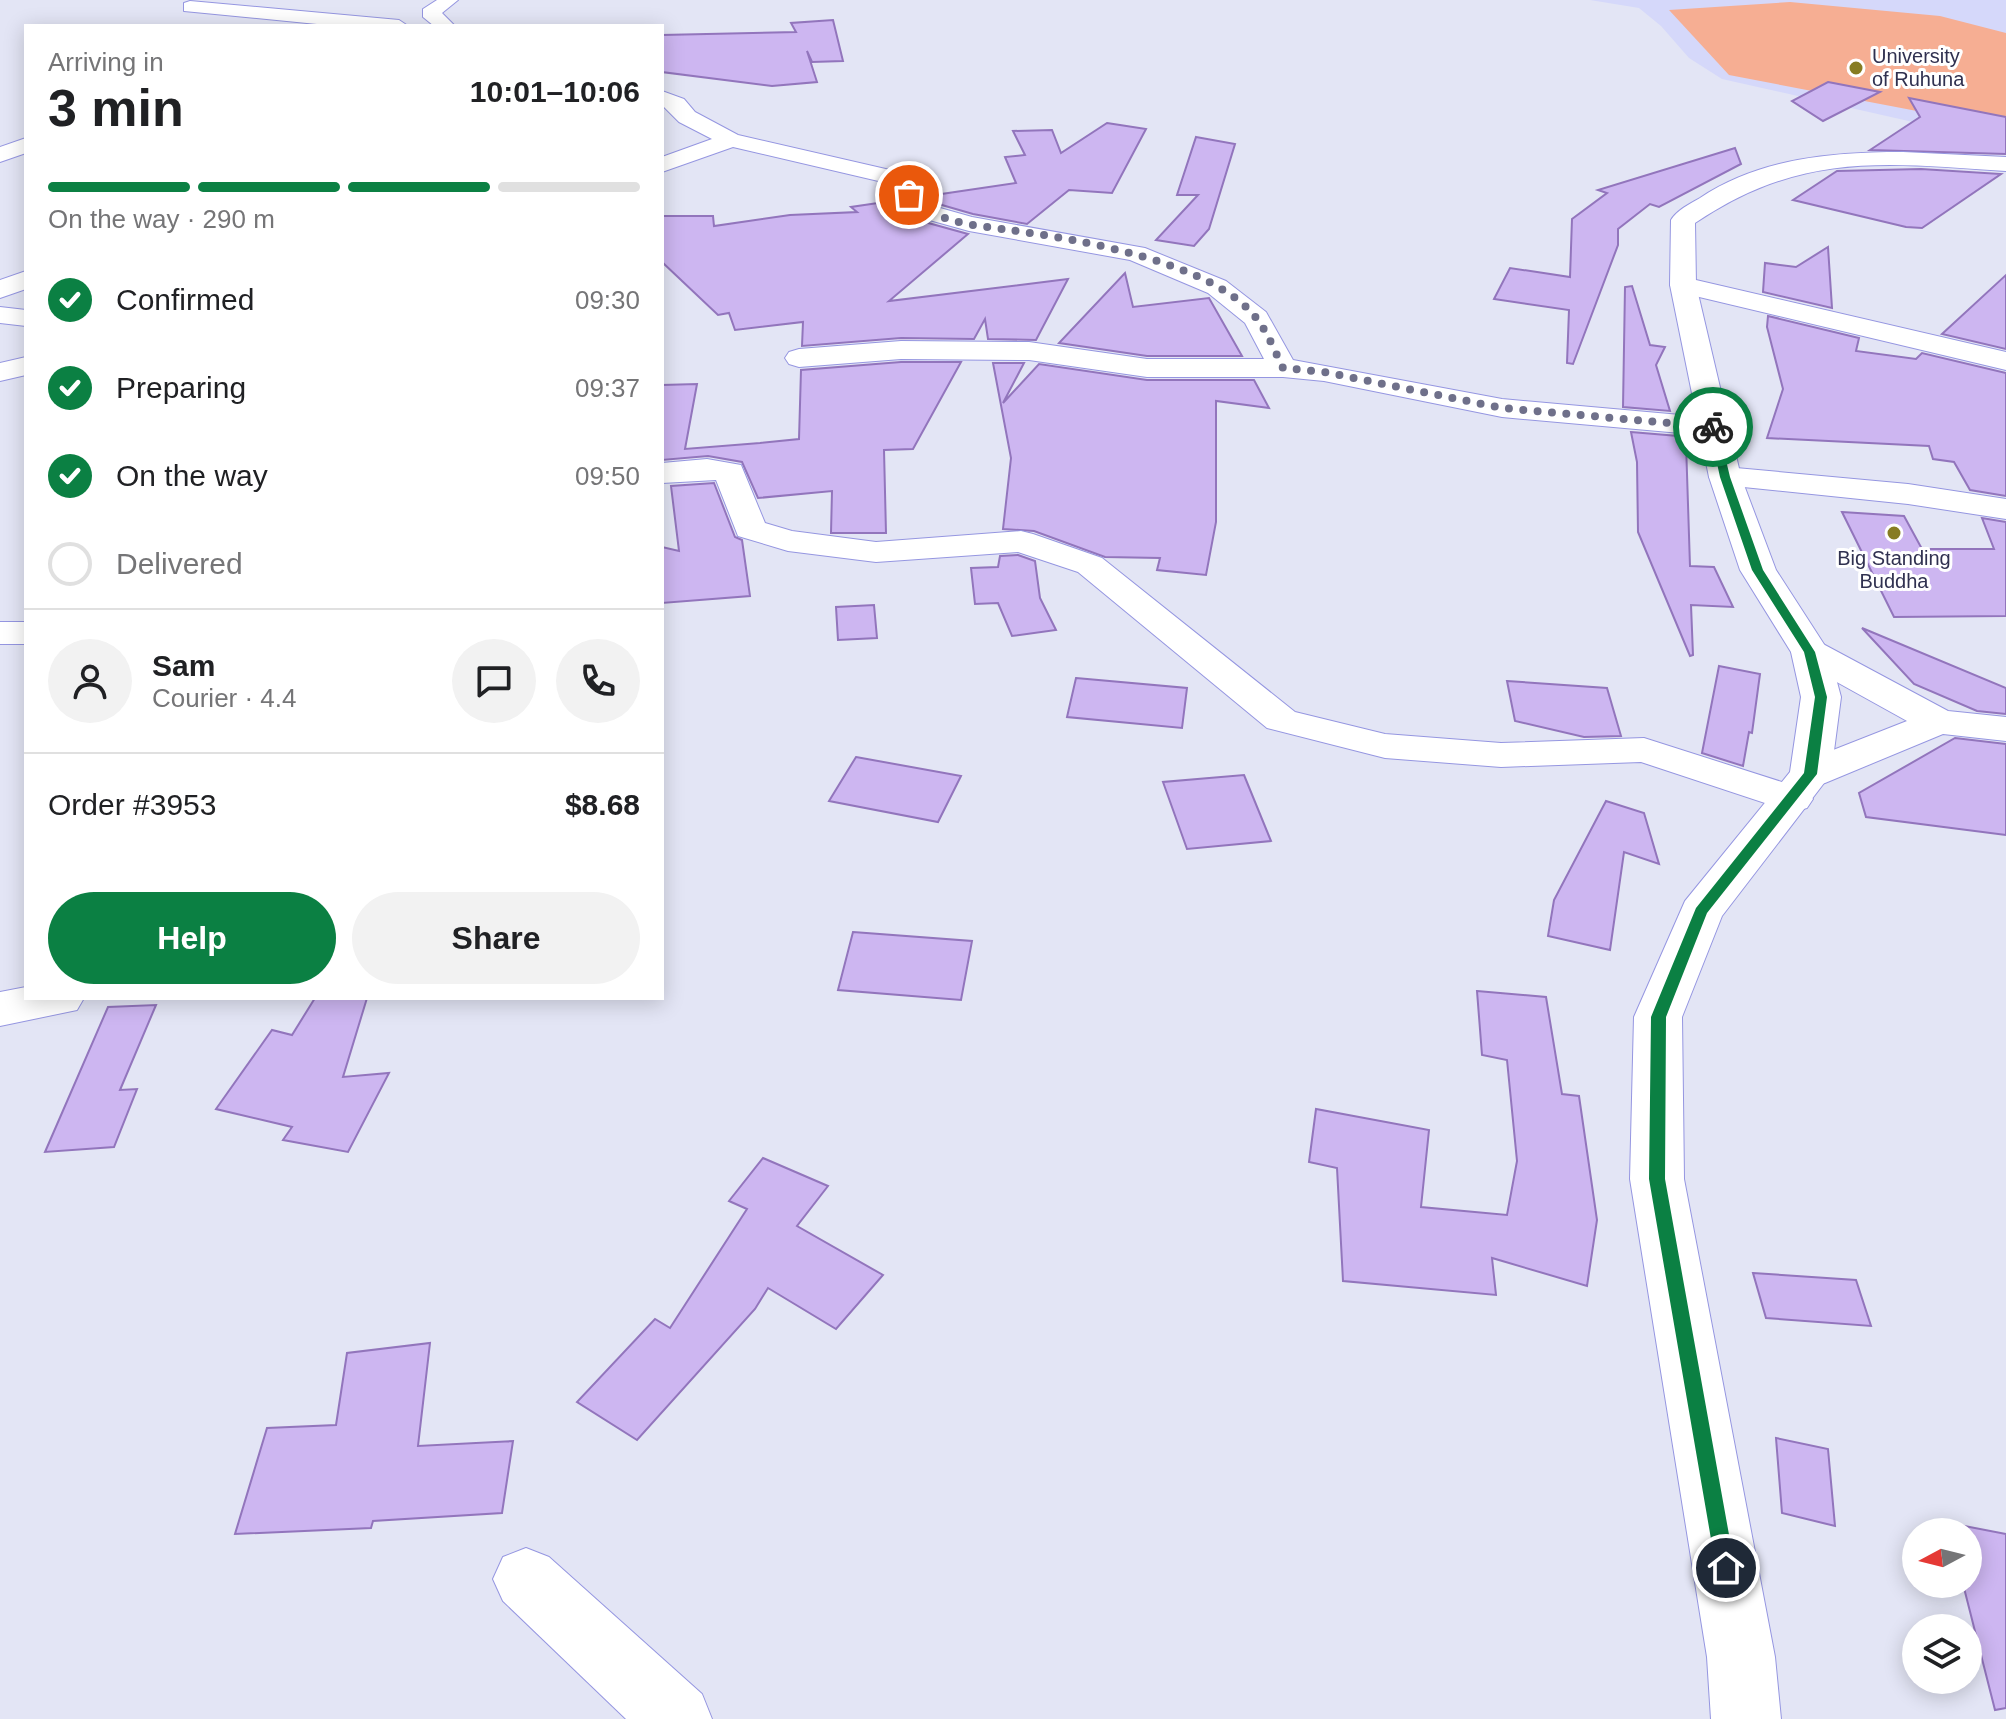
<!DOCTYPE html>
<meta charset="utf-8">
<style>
body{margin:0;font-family:Arial,sans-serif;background:#f2f2f2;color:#202124;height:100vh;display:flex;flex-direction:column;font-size:30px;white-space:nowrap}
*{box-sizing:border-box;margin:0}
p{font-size:26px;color:#757577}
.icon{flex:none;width:44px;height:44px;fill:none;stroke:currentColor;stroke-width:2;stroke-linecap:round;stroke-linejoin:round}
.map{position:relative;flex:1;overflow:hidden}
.panel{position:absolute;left:24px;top:24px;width:640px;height:976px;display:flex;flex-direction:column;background:#fff;border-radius:0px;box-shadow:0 4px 20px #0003}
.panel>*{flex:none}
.needle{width:52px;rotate:263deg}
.controls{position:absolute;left:1902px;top:1518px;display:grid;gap:16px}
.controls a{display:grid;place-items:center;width:80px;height:80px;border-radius:50%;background:#fff;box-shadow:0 4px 20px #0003;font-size:40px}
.pin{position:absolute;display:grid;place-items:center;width:68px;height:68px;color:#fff;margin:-34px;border:4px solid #fff;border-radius:50%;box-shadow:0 2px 8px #0007}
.courier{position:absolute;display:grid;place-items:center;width:80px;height:80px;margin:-40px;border:6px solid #0b8043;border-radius:50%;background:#fff;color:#222;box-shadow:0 2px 10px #0007}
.summary em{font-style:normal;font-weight:600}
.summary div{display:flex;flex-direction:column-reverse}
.summary{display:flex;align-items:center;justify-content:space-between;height:136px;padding:0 24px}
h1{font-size:52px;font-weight:600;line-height:60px}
.bar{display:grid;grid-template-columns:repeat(4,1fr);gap:12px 8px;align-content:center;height:96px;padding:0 24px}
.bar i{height:10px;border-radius:6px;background:#e0e0e0}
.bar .active{background:#0b8043}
.bar p{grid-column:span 4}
.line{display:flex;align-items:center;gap:20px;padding:0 24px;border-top:2px solid #e0e0e0}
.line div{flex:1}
.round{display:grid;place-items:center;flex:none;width:84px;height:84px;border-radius:42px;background:#f2f2f2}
ol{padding:0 24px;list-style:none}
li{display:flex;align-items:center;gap:24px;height:88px}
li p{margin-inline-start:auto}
li .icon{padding:8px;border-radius:50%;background:#0b8043;color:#fff;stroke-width:4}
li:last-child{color:#757577}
li i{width:44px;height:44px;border:4px solid #e0e0e0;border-radius:50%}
.button{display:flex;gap:16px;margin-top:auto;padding:16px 24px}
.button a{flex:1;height:92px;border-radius:48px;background:#0b8043;color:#fff;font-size:32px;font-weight:600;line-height:92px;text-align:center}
.button a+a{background:#f2f2f2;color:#202124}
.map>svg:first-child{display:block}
</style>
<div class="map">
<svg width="2006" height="1719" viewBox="0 0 2006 1719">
<rect width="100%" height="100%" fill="#e3e5f5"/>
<polygon fill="#d5d8fa" points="1590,0 2006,0 2006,143 1722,79 1689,58 1661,26 1639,8"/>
<polygon fill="#f6ae93" points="1790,2 1940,16 2006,33 2006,128 1729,75 1669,10"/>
<g fill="#cdb6f1" stroke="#9275bc" stroke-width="2">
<polygon points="833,20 843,61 812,62 807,51 817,82 772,86 662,72 662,35 796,32 791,23"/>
<polygon points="1828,82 1880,92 1823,121 1792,101"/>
<polygon points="1909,98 2006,117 2006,154 1870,150 1920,117"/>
<polygon points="1107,123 1146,129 1112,193 1069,190 1027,224 973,214 935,203 928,196 1016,183 1005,157 1025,155 1013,131 1052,130 1061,153"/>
<polygon points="1196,137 1235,144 1209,229 1194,246 1156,240 1198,195 1177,195"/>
<polygon points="1735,148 1741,164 1659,207 1650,204 1618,229 1618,245 1573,364 1567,363 1569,310 1494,299 1510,268 1570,277 1572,219 1607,193 1598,190"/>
<polygon points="1921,169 2001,174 1922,228 1906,227 1793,200 1837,171"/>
<polygon points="898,200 914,219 968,234 889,301 1068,279 1036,340 988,339 985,319 974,339 901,338 802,346 803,322 735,330 729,313 718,315 662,262 662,216 713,216 714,226 790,215 857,212 851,207"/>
<polygon points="1828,247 1832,308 1763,292 1765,263 1796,267"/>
<polygon points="1125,273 1133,307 1209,298 1242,356 1147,356 1059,343"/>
<polygon points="2006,275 2006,349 1942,334"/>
<polygon points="1632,286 1650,345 1665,347 1656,365 1670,411 1623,407 1625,287"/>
<polygon points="1768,316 1859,338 1856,351 1916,359 1922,353 2006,373 2006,496 1970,490 1954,462 1933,459 1929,446 1767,438 1783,389 1767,327"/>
<polygon points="901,362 961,362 913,449 884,450 886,533 831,533 832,491 758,498 742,462 708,456 662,460 662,385 697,384 685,449 760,443 799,439 801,370"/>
<polygon points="993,363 1024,363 1003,403 1039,364 1147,380 1254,380 1269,408 1216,401 1216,522 1206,575 1157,570 1160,558 1105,557 1034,531 1003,529 1011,458"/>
<polygon points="1631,432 1678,436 1680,442 1686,443 1690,566 1714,567 1733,607 1691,605 1693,655 1690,656 1638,532 1637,462"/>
<polygon points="714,483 735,537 742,540 750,596 662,603 662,547 679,551 671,486"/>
<polygon points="1842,512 1904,516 1922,549 1994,549 1982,518 2006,522 2006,616 1894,617"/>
<polygon points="1018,555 1035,561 1040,598 1056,630 1012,636 998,603 975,604 971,568 998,567 1000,556"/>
<polygon points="874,605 877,638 838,640 836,607"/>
<polygon points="1862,628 2006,688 2006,714 1977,711 1914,684"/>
<polygon points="1719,666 1760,674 1752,733 1749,732 1743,766 1702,753"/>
<polygon points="1076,678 1187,688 1182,728 1067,717"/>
<polygon points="1507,681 1607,688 1621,736 1584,737 1515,721"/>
<polygon points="1955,738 2006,744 2006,835 1866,817 1859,793"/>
<polygon points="856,757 961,776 938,822 829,801"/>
<polygon points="1244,775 1271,841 1187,849 1163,782"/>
<polygon points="1606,801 1644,813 1659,864 1624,852 1610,950 1548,936 1554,900"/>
<polygon points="853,932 972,941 961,1000 838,990"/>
<polygon points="1477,991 1546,997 1562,1094 1579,1096 1597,1220 1587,1286 1492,1258 1496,1295 1343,1281 1337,1168 1309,1162 1316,1109 1429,1130 1421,1207 1507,1215 1517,1161 1507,1060 1482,1055"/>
<polygon points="315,998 367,998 343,1077 389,1073 348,1152 283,1140 292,1127 216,1109 272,1030 292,1035"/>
<polygon points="156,1005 120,1090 137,1089 114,1147 45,1152 108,1007"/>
<polygon points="763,1158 828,1186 797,1226 883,1275 836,1329 768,1288 755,1309 637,1440 577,1402 655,1319 670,1328 747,1209 729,1201"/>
<polygon points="1753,1273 1856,1280 1871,1326 1766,1318"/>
<polygon points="430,1343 418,1446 513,1441 502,1513 373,1521 371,1528 235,1534 267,1428 336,1425 347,1353"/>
<polygon points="1776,1438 1828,1449 1835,1526 1782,1513"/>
<polygon points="1949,1523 2006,1534 2006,1708 1995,1710 1963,1584 1968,1584 1968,1532 1951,1532"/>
</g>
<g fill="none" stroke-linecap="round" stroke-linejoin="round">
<g stroke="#9596e1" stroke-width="2">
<g id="minor">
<polygon points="437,0 458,0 442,13 455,26 434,26 423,17 423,9"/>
<polygon points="190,1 399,20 408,26 337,26 184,11 184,3"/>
<polygon points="662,91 684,99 695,112 738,135 903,173 933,206 972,217 1145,248 1226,281 1266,312 1293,360 1502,399 1714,418 1725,420 1729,427 1725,434 1714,436 1502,417 1324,381 1283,377 1147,377 1029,360 901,359 799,367 789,364 785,358 789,352 799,349 901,341 1029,342 1147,359 1264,359 1245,323 1208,293 1130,260 969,231 915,216 887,183 733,147 662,172 662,157 712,139 679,122 662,105"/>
<polygon points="26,138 26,153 0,162 0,147"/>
<polygon points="26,271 26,289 0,298 0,280"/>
<polygon points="1683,277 2006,352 2006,370 1674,291 1670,285 1674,279"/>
<polygon points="0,307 26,310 26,326 0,323"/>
<polygon points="26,357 26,375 0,381 0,363"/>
<polygon points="707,459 741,465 765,523 792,531 876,542 1021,531 1033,534 1102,558 1295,712 1385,734 1501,743 1644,738 1807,790 1813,799 1807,808 1792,812 1641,762 1501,767 1385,758 1267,728 1078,572 1018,552 876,562 788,551 738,536 716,480 662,483 662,463"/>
<polygon points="1725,467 1908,484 2006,499 2006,519 1908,504 1714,484 1709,477 1714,470"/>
<rect x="0" y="622" width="26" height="22"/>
<polygon points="1810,641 1823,644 1948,711 2006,717 2006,741 1943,734 1825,783 1810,787 1795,783 1789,774 1795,765 1907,721 1797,660 1791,652 1797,644"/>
<polygon points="26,987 26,998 84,998 77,1010 0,1026 0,992"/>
<polygon points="526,1548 549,1557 702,1694 712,1719 626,1719 503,1601 493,1579 503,1557"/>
</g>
</g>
<g stroke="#9596e1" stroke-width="2">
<path id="highway" d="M1903 152 2006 157V171C1884 163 1802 151 1695 223L1696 285 1741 477 1776 570 1829 652 1841 697 1831 774 1722 916 1682 1017 1684 1179 1775 1657 1781 1719H1711L1707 1657 1630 1179 1634 1017 1685 901 1790 772 1801 697 1791 652 1740 570 1709 477 1670 285 1671 220C1677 210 1690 204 1700 198 1760 158 1833 152 1903 152Z"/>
</g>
<use href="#minor" fill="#fff" fill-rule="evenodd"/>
<use href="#highway" fill="#fff" fill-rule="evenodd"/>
</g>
<polygon fill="#0b8043" points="1713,424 1718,427 1730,477 1763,570 1815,652 1827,697 1817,774 1707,913 1666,1017 1665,1179 1735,1568 1726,1577 1716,1568 1649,1179 1651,1017 1696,908 1804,773 1815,697 1804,652 1752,570 1720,477 1709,427"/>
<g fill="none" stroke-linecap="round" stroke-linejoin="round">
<path stroke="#6f708a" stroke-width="8" stroke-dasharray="0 14.4" d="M909 195C933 223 974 225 1009 230 1077 239 1214 262 1257 319 1268 333 1275 352 1283 368L1324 372 1502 408 1713 427"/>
</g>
<g fill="#877c22" stroke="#fff" stroke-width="3">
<circle cx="1856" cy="68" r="8"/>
<circle cx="1894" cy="533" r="8"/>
</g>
<g text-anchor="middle" stroke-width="6" stroke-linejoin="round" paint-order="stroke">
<g font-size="20" fill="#303150" stroke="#fff" text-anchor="start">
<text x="1872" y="63">University<tspan x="1872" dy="23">of Ruhuna</tspan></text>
<text x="1894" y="565" text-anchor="middle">Big Standing<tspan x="1894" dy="23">Buddha</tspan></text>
</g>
</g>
</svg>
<div class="controls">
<a><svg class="needle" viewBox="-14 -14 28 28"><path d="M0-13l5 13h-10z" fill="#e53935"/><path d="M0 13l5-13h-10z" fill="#757577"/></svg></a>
<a><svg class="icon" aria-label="layers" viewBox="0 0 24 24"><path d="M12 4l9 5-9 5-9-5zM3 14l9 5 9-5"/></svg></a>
</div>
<div class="pin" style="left:909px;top:195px;background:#ea580c"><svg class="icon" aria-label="bag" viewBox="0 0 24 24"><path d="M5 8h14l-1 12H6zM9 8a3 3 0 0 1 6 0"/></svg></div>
<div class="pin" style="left:1726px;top:1568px;background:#1f2937"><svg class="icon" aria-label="home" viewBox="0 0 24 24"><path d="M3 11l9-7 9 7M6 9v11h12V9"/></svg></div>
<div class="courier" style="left:1713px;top:427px"><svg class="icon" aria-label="bike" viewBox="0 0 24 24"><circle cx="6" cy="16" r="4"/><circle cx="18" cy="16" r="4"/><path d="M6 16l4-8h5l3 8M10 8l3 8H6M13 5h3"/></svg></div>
<section class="panel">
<div class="summary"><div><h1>3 min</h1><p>Arriving in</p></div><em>10:01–10:06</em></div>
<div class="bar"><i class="active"></i><i class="active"></i><i class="active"></i><i></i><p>On the way · 290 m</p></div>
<ol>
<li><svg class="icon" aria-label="check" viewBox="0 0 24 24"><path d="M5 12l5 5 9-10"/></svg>Confirmed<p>09:30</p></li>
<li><svg class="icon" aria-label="check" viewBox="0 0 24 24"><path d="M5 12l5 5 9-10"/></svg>Preparing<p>09:37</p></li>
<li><svg class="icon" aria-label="check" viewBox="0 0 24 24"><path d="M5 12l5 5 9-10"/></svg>On the way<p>09:50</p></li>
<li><i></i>Delivered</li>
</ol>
<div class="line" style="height:144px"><a class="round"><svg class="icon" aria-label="person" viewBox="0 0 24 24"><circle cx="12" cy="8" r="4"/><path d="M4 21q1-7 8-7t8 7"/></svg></a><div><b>Sam</b><p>Courier · 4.4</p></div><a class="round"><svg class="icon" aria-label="chat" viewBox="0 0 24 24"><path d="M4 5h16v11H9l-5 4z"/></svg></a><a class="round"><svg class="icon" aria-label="phone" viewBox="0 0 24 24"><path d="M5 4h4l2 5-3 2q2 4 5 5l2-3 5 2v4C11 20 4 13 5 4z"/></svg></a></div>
<div class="line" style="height:104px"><div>Order #3953</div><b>$8.68</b></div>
<div class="button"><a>Help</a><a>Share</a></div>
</section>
</div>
